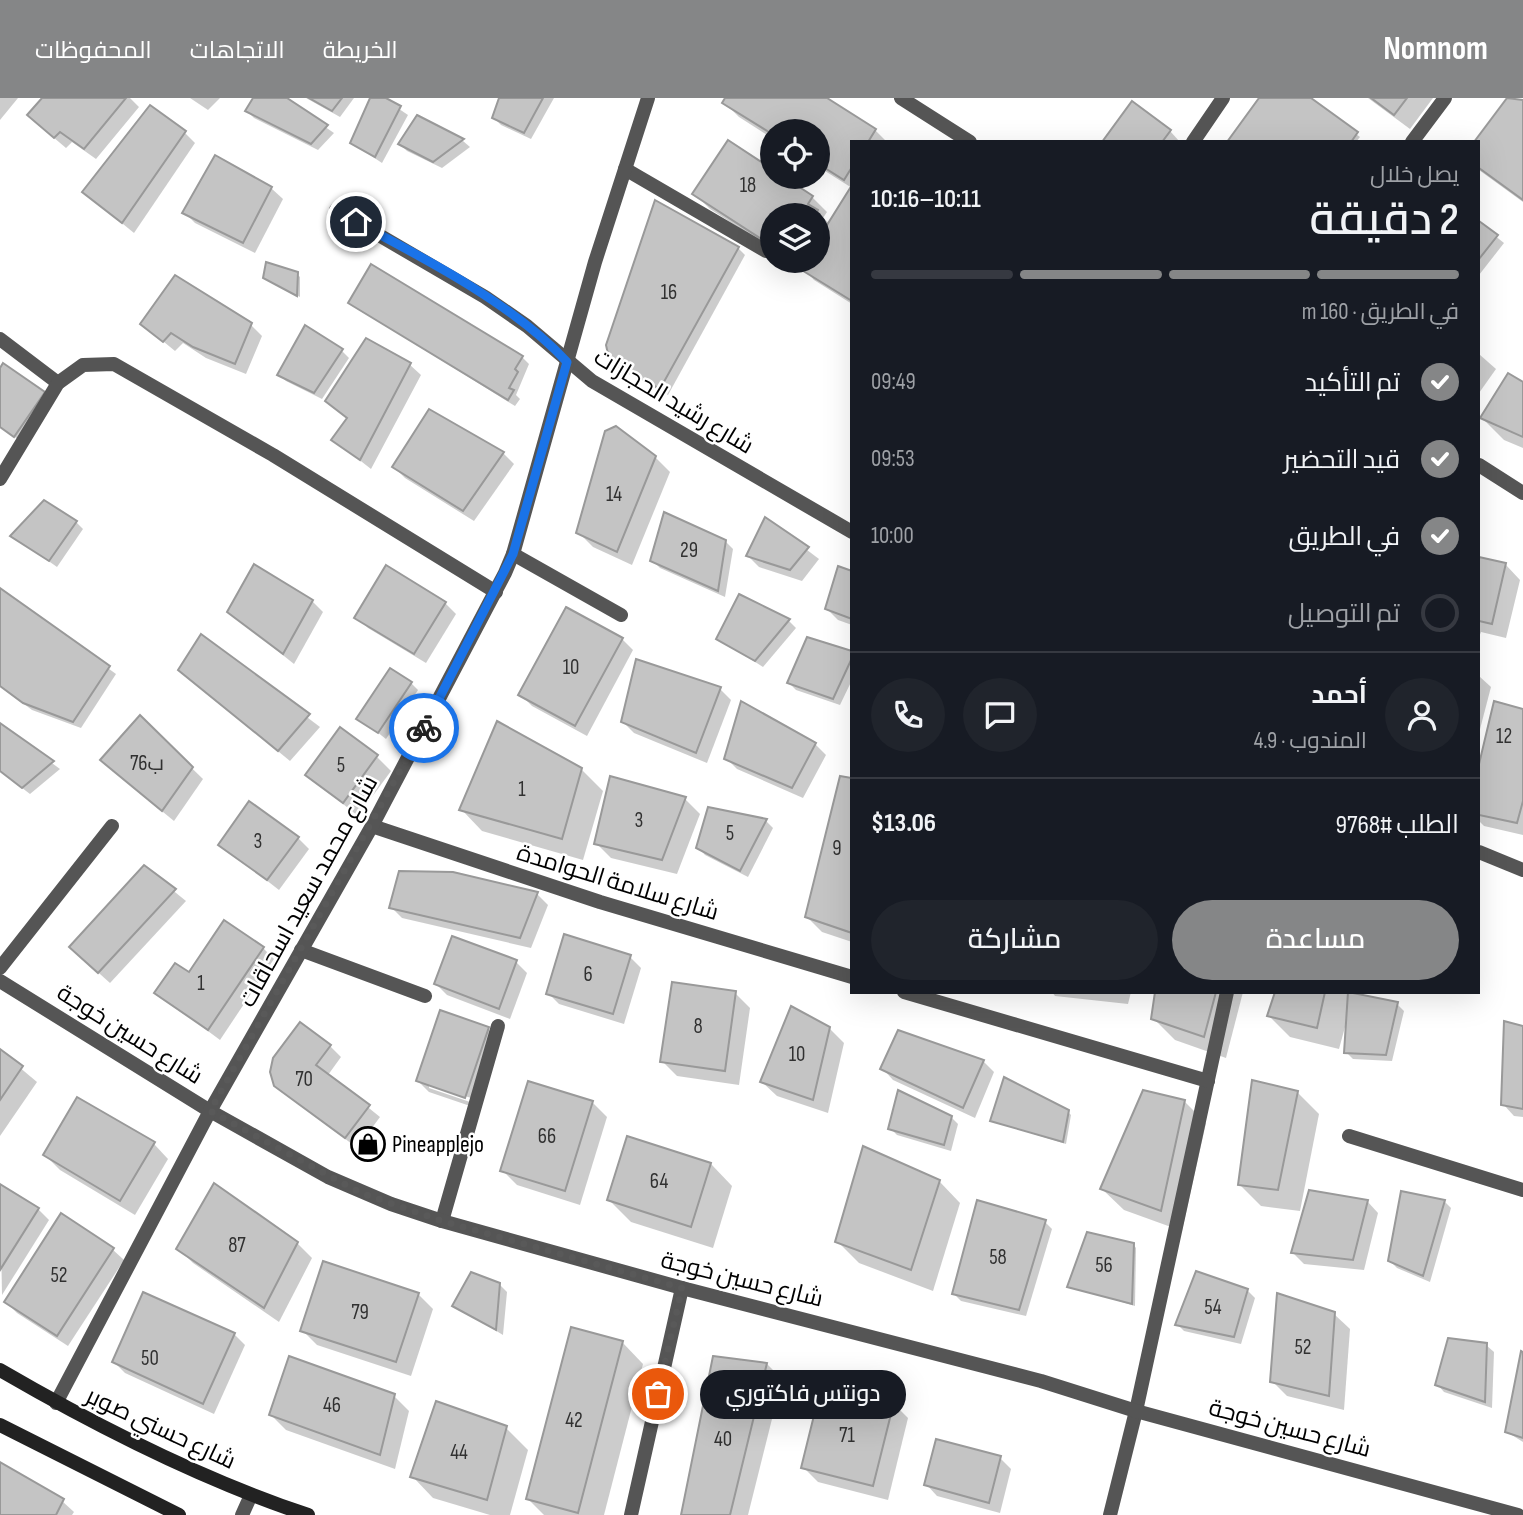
<!DOCTYPE html>
<html lang="ar">
<meta charset="utf-8">
<style>
body{margin:0;font-family:"Sofia Sans Condensed",Cairo,sans-serif;background:#20242c;color:#f1f3f6;direction:rtl;height:100vh;display:flex;flex-direction:column;font-size:26px;white-space:nowrap}
*{box-sizing:border-box;margin:0}
p{font-size:23px;color:#9ea1a6}
.icon{flex:none;width:38px;height:38px;fill:none;stroke:currentColor;stroke-width:2;stroke-linecap:round;stroke-linejoin:round}
.map{position:relative;flex:1;overflow:hidden;direction:ltr}
.drawer{position:absolute;left:850px;top:42px;width:630px;height:854px;display:flex;flex-direction:column;background:#171b24;border-radius:0px;box-shadow:0 7px 28px #0002;direction:rtl}
.drawer>*{flex:none}
.buttons{position:absolute;left:760px;top:21px;display:grid;gap:14px}
.buttons a{display:grid;place-items:center;width:70px;height:70px;border-radius:50%;background:#171b24;box-shadow:0 7px 28px #0002;font-size:35px}
.pin{position:absolute;display:grid;place-items:center;width:60px;height:60px;color:#fff;margin:-30px;border:4px solid #fff;border-radius:50%;box-shadow:0 2px 7px #0007}
.courier{position:absolute;display:grid;place-items:center;width:70px;height:70px;margin:-35px;border:5px solid #1a73e8;border-radius:50%;background:#fff;color:#222;box-shadow:0 2px 9px #0007}
.bubble{position:absolute;height:49px;border-radius:24px;background:#171b24;box-shadow:0 7px 28px #0002;font-size:23px;font-weight:600;line-height:49px;text-align:center;direction:rtl}
.overview em{font-style:normal;font-weight:600}
.overview div{display:flex;flex-direction:column-reverse}
.overview{display:flex;align-items:center;justify-content:space-between;height:119px;padding:0 21px}
h1{font-size:46px;font-weight:600;line-height:52px}
.bar{display:grid;grid-template-columns:repeat(4,1fr);gap:10px 7px;align-content:center;height:84px;padding:0 21px}
.bar i{height:9px;border-radius:5px;background:#363941}
.bar .current{background:#858687}
.bar p{grid-column:span 4}
.line{display:flex;align-items:center;gap:18px;padding:0 21px;border-top:2px solid #363941}
.line div{flex:1}
.round{display:grid;place-items:center;flex:none;width:74px;height:74px;border-radius:37px;background:#20242c}
ol{padding:0 21px;list-style:none}
li{display:flex;align-items:center;gap:21px;height:77px}
li p{margin-inline-start:auto}
li .icon{padding:7px;border-radius:50%;background:#858687;color:#fff;stroke-width:4}
li:last-child{color:#9ea1a6}
li i{width:38px;height:38px;border:4px solid #363941;border-radius:50%}
.action{display:flex;gap:14px;margin-top:auto;padding:14px 21px}
.action a{flex:1;height:80px;border-radius:42px;background:#858687;color:#fff;font-size:28px;font-weight:600;line-height:80px;text-align:center}
.action a+a{background:#20242c;color:#f1f3f6}
header{display:flex;align-items:center;gap:42px;box-sizing:border-box;height:98px;padding:0 35px;background:#858687;color:#fff}
header strong{font-size:33px}
nav{display:flex;gap:38px;margin-inline-start:auto;font-size:24px}
.map>svg:first-child{display:block}
</style>
<header>
<strong>Nomnom</strong>
<nav><a>الخريطة</a><a>الاتجاهات</a><a>المحفوظات</a></nav>
</header>
<div class="map">
<svg width="1523" height="1417" viewBox="0 0 1523 1417">
<rect width="100%" height="100%" fill="#fff"/>
<g fill="#0003" fill-rule="evenodd">
<polygon points="0,0 18,0 0,22"/>
<polygon points="45,0 130,0 139,9 96,61 72,44 66,50 40,28"/>
<polygon points="190,0 220,0 208,12"/>
<polygon points="255,0 283,0 334,35 318,52 254,20 247,13"/>
<polygon points="306,0 354,0 340,19"/>
<polygon points="372,0 383,0 408,17 382,65 352,45"/>
<polygon points="501,0 554,0 531,41 501,27 494,20"/>
<polygon points="727,0 824,0 875,32 887,44 852,44 852,206 814,182 803,170 804,163 817,163 817,117 772,117 772,151 710,111 695,96 781,79 812,99 827,114 823,120 830,126 852,90 817,68 817,33 772,33 772,40 739,19 724,4"/>
<polygon points="1261,0 1308,0 1360,39 1356,44 1229,44"/>
<polygon points="1368,0 1433,0 1410,31"/>
<polygon points="1509,0 1523,4 1523,104 1479,72 1479,44 1476,44"/>
<polygon points="417,19 463,43 470,49 442,70 407,53 400,46"/>
<polygon points="1170,33 1180,44 1104,44"/>
<polygon points="184,34 195,45 134,135 84,94"/>
<polygon points="271,90 283,101 255,155 195,125 184,114"/>
<polygon points="1479,125 1504,145 1479,177"/>
<polygon points="738,150 745,157 668,297 627,275 619,267"/>
<polygon points="297,176 300,179 300,199 268,182"/>
<polygon points="350,205 522,259 529,266 516,297 520,301 515,308"/>
<polygon points="142,226 251,227 262,238 246,276 206,260 183,245 175,253"/>
<polygon points="341,252 349,260 322,301 286,283 279,276"/>
<polygon points="1479,256 1496,271 1479,295"/>
<polygon points="409,266 421,277 371,371 334,342 348,322 327,302"/>
<polygon points="0,273 44,295 22,344 0,329"/>
<polygon points="1523,286 1523,350 1504,342 1482,320"/>
<polygon points="503,355 514,366 474,423 405,380 394,369"/>
<polygon points="655,359 670,374 632,467 593,449 578,434"/>
<polygon points="766,421 819,461 802,483 759,469 748,458"/>
<polygon points="76,424 83,431 57,469 13,438"/>
<polygon points="725,443 733,451 725,499 660,470 652,462"/>
<polygon points="1479,461 1506,467 1520,482 1506,540 1481,534 1479,539"/>
<polygon points="839,470 852,475 852,527 838,522 827,511"/>
<polygon points="0,492 116,576 81,630 32,612 0,588"/>
<polygon points="740,499 789,523 796,530 763,569 719,541"/>
<polygon points="312,503 323,514 294,566 229,514"/>
<polygon points="445,505 456,516 426,565 368,530 357,519"/>
<polygon points="201,539 320,629 290,663 192,583"/>
<polygon points="622,541 633,552 587,638 532,608 521,597"/>
<polygon points="808,541 852,554 852,582 840,607 796,592 789,585"/>
<polygon points="1479,578 1491,589 1479,635"/>
<polygon points="411,585 418,592 386,641 359,620"/>
<polygon points="720,591 731,602 707,665 634,635 623,624"/>
<polygon points="1496,606 1523,613 1523,737 1484,728 1479,723 1479,673"/>
<polygon points="140,620 203,681 174,723 113,673"/>
<polygon points="0,627 60,671 30,696 0,673"/>
<polygon points="815,646 826,657 803,700 737,671 726,660"/>
<polygon points="376,658 391,673 358,718 307,677"/>
<polygon points="581,671 603,693 583,762 482,733 461,711"/>
<polygon points="842,680 852,682 852,844 822,834 807,819"/>
<polygon points="685,701 700,716 677,776 611,760 596,745"/>
<polygon points="709,711 766,723 773,730 748,779 705,757 698,749"/>
<polygon points="298,740 309,751 279,792 220,746"/>
<polygon points="144,769 186,803 110,885 82,860"/>
<polygon points="537,796 548,807 531,850 402,820 391,809"/>
<polygon points="263,850 274,861 220,942 157,895"/>
<polygon points="630,859 641,870 624,926 559,906 548,895"/>
<polygon points="516,864 527,875 510,921 447,897 436,886"/>
<polygon points="1052,894 1131,894 1128,906 1055,898"/>
<polygon points="1157,894 1243,894 1226,960 1175,942 1153,920"/>
<polygon points="1277,894 1351,894 1397,906 1404,913 1392,963 1353,961 1346,954 1348,918 1339,951 1290,939 1269,918"/>
<polygon points="735,895 750,910 739,987 677,978 662,963"/>
<polygon points="829,930 844,945 828,1015 777,998 762,984"/>
<polygon points="1523,930 1523,1019 1514,1018 1503,1006"/>
<path d="M488 931 499 942 476 1010 429 994 418 983ZM429 986 474 1001 473 1005 429 990Z"/>
<polygon points="330,948 341,959 328,977 380,1019 357,1050 276,987"/>
<polygon points="0,953 37,984 0,1038"/>
<polygon points="983,963 994,974 975,1020 893,982 882,970"/>
<polygon points="1297,994 1319,1016 1300,1113 1261,1108 1240,1087"/>
<polygon points="1184,1003 1206,1025 1182,1133 1124,1112 1102,1091"/>
<polygon points="592,1004 607,1019 580,1107 517,1087 502,1072"/>
<polygon points="1068,1014 1071,1017 1066,1046 992,1023"/>
<polygon points="951,1019 958,1026 951,1053 897,1037 890,1030"/>
<polygon points="154,1046 168,1061 135,1117 60,1072 45,1057"/>
<polygon points="711,1066 732,1088 713,1150 631,1124 609,1102"/>
<polygon points="939,1083 960,1105 933,1193 859,1165 837,1143"/>
<polygon points="0,1088 38,1111 49,1122 2,1197"/>
<polygon points="1367,1103 1378,1115 1364,1172 1304,1166 1293,1155"/>
<polygon points="1444,1103 1451,1110 1430,1184 1397,1170 1390,1163"/>
<polygon points="1045,1124 1052,1131 1026,1218 961,1203 954,1196"/>
<polygon points="297,1145 312,1160 279,1224 193,1165 178,1150"/>
<polygon points="1133,1146 1136,1150 1135,1208 1069,1188"/>
<polygon points="112,1151 124,1162 68,1248 17,1215 6,1204"/>
<polygon points="500,1187 507,1194 503,1237 455,1208"/>
<polygon points="1247,1192 1255,1200 1241,1246 1184,1233 1177,1226"/>
<polygon points="418,1196 433,1211 411,1278 317,1247 302,1232"/>
<polygon points="1334,1216 1350,1231 1344,1312 1287,1298 1272,1283"/>
<polygon points="234,1236 245,1247 214,1316 125,1275 114,1264"/>
<polygon points="622,1244 643,1266 604,1417 544,1417 528,1401"/>
<polygon points="1486,1247 1494,1254 1492,1310 1444,1294 1437,1286"/>
<polygon points="1523,1256 1523,1344 1507,1334"/>
<polygon points="767,1266 782,1281 748,1417 683,1417"/>
<polygon points="394,1298 409,1313 395,1371 286,1332 271,1317"/>
<polygon points="893,1305 908,1320 888,1402 818,1384 803,1369"/>
<polygon points="506,1330 528,1352 510,1417 490,1417 433,1400 412,1378"/>
<polygon points="1000,1360 1011,1371 1000,1415 937,1398 926,1386"/>
<polygon points="0,1366 62,1403 74,1414 72,1417 0,1417"/>
</g>
<g fill="#c4c4c4" stroke="#999" stroke-width="2">
<polygon points="42,0 126,0 84,51 60,34 54,40 27,17"/>
<polygon points="253,0 287,0 328,27 311,46 245,13"/>
<polygon points="309,0 342,0 332,13"/>
<polygon points="370,0 386,0 401,8 375,59 350,45"/>
<polygon points="499,0 543,0 524,35 492,20"/>
<polygon points="725,0 827,0 876,31 868,44 852,44 852,69 844,82 817,65 817,33 772,33 772,36 722,5"/>
<polygon points="1259,0 1311,0 1358,34 1351,44 1227,44"/>
<polygon points="1371,0 1407,0 1394,17"/>
<polygon points="1507,0 1523,2 1523,102 1479,70 1479,44 1474,44"/>
<polygon points="1132,3 1171,32 1162,44 1102,44"/>
<polygon points="150,7 186,33 122,125 82,94"/>
<polygon points="417,17 464,41 433,64 398,46"/>
<polygon points="728,42 772,71 772,79 784,79 813,98 808,106 818,112 816,117 772,117 772,148 692,96"/>
<polygon points="215,57 272,89 243,145 182,115"/>
<polygon points="852,87 852,203 800,171 805,163 817,163 817,143"/>
<polygon points="655,102 739,149 660,291 618,269 608,256 606,247"/>
<polygon points="1479,123 1498,137 1479,161"/>
<polygon points="266,164 298,174 297,198 263,180"/>
<polygon points="371,166 523,258 515,271 518,274 509,290 514,292 508,302 348,205"/>
<polygon points="175,177 252,225 235,266 193,249 171,235 163,244 140,226"/>
<polygon points="305,227 343,251 314,295 277,277"/>
<polygon points="366,240 411,265 360,362 331,342 347,320 325,303"/>
<polygon points="3,265 45,294 14,339 0,329 0,270"/>
<polygon points="1508,275 1523,284 1523,339 1480,320"/>
<polygon points="429,311 504,354 463,413 392,369"/>
<polygon points="616,328 656,358 617,454 576,435 605,333"/>
<polygon points="44,402 77,423 49,463 10,438"/>
<polygon points="664,414 726,442 718,493 650,463"/>
<polygon points="765,419 809,449 790,472 746,458"/>
<polygon points="1479,459 1506,465 1492,526 1479,523"/>
<polygon points="254,466 313,502 283,556 227,514"/>
<polygon points="386,467 446,504 414,556 354,520"/>
<polygon points="838,468 852,473 852,521 825,511"/>
<polygon points="0,490 110,568 73,624 23,605 0,588"/>
<polygon points="739,496 790,521 755,563 716,541"/>
<polygon points="566,509 623,540 575,628 518,597"/>
<polygon points="201,536 310,616 278,653 178,572"/>
<polygon points="807,539 852,553 852,560 833,601 787,585"/>
<polygon points="636,561 721,589 696,655 621,624"/>
<polygon points="390,570 412,584 378,635 356,621"/>
<polygon points="741,603 816,645 792,690 724,661"/>
<polygon points="1494,603 1523,611 1523,703 1517,725 1479,717 1479,666"/>
<polygon points="140,617 193,669 162,713 100,662"/>
<polygon points="497,623 582,670 562,741 459,712"/>
<polygon points="0,625 54,663 22,690 0,673"/>
<polygon points="340,629 378,657 343,705 305,677"/>
<polygon points="610,678 686,699 662,762 594,746"/>
<polygon points="840,678 852,680 852,835 805,819"/>
<polygon points="249,703 299,739 267,782 218,747"/>
<polygon points="708,709 767,721 740,773 696,750"/>
<polygon points="144,767 176,791 98,875 69,849"/>
<polygon points="399,773 453,774 538,794 520,840 389,810"/>
<polygon points="224,822 264,849 208,932 154,895 175,865 189,874"/>
<polygon points="564,836 631,857 613,916 546,896"/>
<polygon points="452,838 517,862 499,911 434,886"/>
<polygon points="672,884 736,893 725,973 660,964"/>
<polygon points="1155,894 1216,894 1204,939 1151,921"/>
<polygon points="1275,894 1325,894 1317,930 1267,918"/>
<polygon points="1348,894 1398,904 1386,957 1344,955"/>
<polygon points="791,908 830,929 813,1002 760,984"/>
<polygon points="440,912 489,929 465,1000 416,983"/>
<polygon points="1504,923 1523,928 1523,1011 1501,1007"/>
<polygon points="300,924 331,947 316,967 370,1007 345,1040 274,988 270,974 273,960"/>
<polygon points="898,932 984,962 963,1010 880,971"/>
<polygon points="0,951 23,968 0,1002"/>
<polygon points="1004,979 1069,1012 1063,1044 990,1023"/>
<polygon points="1252,982 1298,993 1278,1092 1238,1087"/>
<polygon points="528,983 593,1003 565,1093 500,1073"/>
<polygon points="898,992 952,1018 944,1047 888,1031"/>
<polygon points="1143,992 1185,1002 1161,1113 1100,1091"/>
<polygon points="77,999 155,1044 120,1103 43,1057"/>
<polygon points="627,1038 711,1065 691,1129 607,1102"/>
<polygon points="863,1048 940,1082 911,1172 835,1144"/>
<polygon points="214,1085 298,1144 264,1210 176,1151"/>
<polygon points="0,1086 39,1110 0,1172"/>
<polygon points="1309,1092 1368,1102 1353,1162 1291,1155"/>
<polygon points="1401,1093 1445,1102 1423,1178 1388,1163"/>
<polygon points="977,1102 1046,1122 1019,1212 952,1196"/>
<polygon points="61,1115 114,1150 57,1238 4,1204"/>
<polygon points="1087,1134 1134,1145 1132,1206 1067,1189"/>
<polygon points="323,1163 419,1195 396,1264 300,1233"/>
<polygon points="1196,1173 1248,1191 1234,1239 1175,1227"/>
<polygon points="471,1174 500,1185 496,1232 452,1208"/>
<polygon points="143,1194 235,1235 203,1306 112,1264"/>
<polygon points="1277,1195 1335,1214 1329,1298 1270,1284"/>
<polygon points="571,1229 623,1243 578,1415 526,1401"/>
<polygon points="1448,1240 1487,1245 1485,1304 1435,1287"/>
<polygon points="1521,1253 1523,1254 1523,1340 1505,1334"/>
<polygon points="289,1258 395,1296 380,1357 269,1317"/>
<polygon points="713,1258 767,1265 730,1417 681,1417"/>
<polygon points="822,1285 894,1304 873,1388 801,1370"/>
<polygon points="436,1303 507,1328 487,1402 410,1379"/>
<polygon points="936,1341 1001,1358 989,1405 924,1387"/>
<polygon points="0,1364 64,1401 56,1417 0,1417"/>
</g>
<g fill="none" stroke-linecap="round" stroke-linejoin="round">
<g stroke="#555" stroke-width="14">
<polyline points="625,71 766,153"/>
<polyline points="513,456 621,517"/>
<polyline points="301,852 425,898"/>
<polyline points="442,1123 498,928"/>
<polyline points="1110,1417 1136,1313 1227,894"/>
</g>
<g stroke="#555" stroke-width="14">
<polyline points="901,0 970,44"/>
<polyline points="1193,44 1223,0"/>
<polyline points="1412,44 1445,0"/>
<polyline points="336,112 485,199 527,228 592,283 852,434"/>
<polyline points="0,241 58,285"/>
<polyline points="1479,367 1523,395"/>
<polyline points="0,381 58,285 83,267 114,266 273,357 496,494"/>
<polyline points="372,728 600,804 852,879"/>
<polyline points="1479,754 1523,772"/>
<polyline points="0,870 112,728"/>
<polyline points="0,883 210,1013 328,1079 391,1106 442,1123 682,1190 1041,1283 1136,1313 1518,1417"/>
<polyline points="904,894 1208,983"/>
<polyline points="1349,1038 1523,1092"/>
<polyline points="56,1305 210,1013 372,728 505,475 513,456 595,164 648,0"/>
<polyline points="631,1417 682,1190"/>
</g>
<polyline stroke="#555" stroke-width="14" points="242,1417 251,1397"/>
<g stroke="#222" stroke-width="14">
<path d="M0 1272C98 1329 200 1381 308 1417"/>
<polyline points="0,1327 179,1417"/>
</g>
</g>
<g fill="none" stroke-linecap="round" stroke-linejoin="round">
<polyline stroke="#595959" stroke-width="7" stroke-dasharray="0 12.6" points="424,630 210,1013 361,1095 442,1123 682,1190 658,1296"/>
<path stroke="#1a73e8" stroke-width="9" d="M356 124C424 160 515 207 567 264L513 456 424 630"/>
</g>
<defs>
<g id="shop-ring" transform="scale(1.75)"><circle r="9.5" fill="#fff" stroke="#000" stroke-width="1.5"/><path d="M-5-2.5h2.3a2.7 3.5 0 0 1 5.4 0H5L5.5 6h-11ZM-1.5-2.5h3a1.5 2.3 0 0 0-3 0Z" fill="#000"/></g>
</defs>
<g fill-rule="evenodd">
<use href="#shop-ring" x="368" y="1046"/>
</g>
<g text-anchor="middle" stroke-width="5" stroke-linejoin="round" paint-order="stroke">
<g font-size="21" fill="#313131">
<text x="748" y="94">18</text>
<text x="669" y="201">16</text>
<text x="614" y="403">14</text>
<text x="689" y="459">29</text>
<text x="571" y="576">10</text>
<text x="1504" y="645">12</text>
<text x="147" y="672">76ب</text>
<text x="341" y="674">5</text>
<text x="522" y="698">1</text>
<text x="639" y="729">3</text>
<text x="730" y="742">5</text>
<text x="258" y="750">3</text>
<text x="837" y="757">9</text>
<text x="588" y="883">6</text>
<text x="201" y="892">1</text>
<text x="698" y="935">8</text>
<text x="797" y="963">10</text>
<text x="304" y="988">70</text>
<text x="547" y="1045">66</text>
<text x="659" y="1090">64</text>
<text x="237" y="1154">87</text>
<text x="998" y="1166">58</text>
<text x="1104" y="1174">56</text>
<text x="59" y="1184">52</text>
<text x="1213" y="1216">54</text>
<text x="360" y="1221">79</text>
<text x="1303" y="1256">52</text>
<text x="150" y="1267">50</text>
<text x="332" y="1314">46</text>
<text x="574" y="1329">42</text>
<text x="847" y="1344">71</text>
<text x="723" y="1348">40</text>
<text x="459" y="1361">44</text>
</g>
<g font-size="24" fill="#000" stroke="#fff">
<text transform="translate(674 303) rotate(31)" y="8">شارع رشيد الحجازات</text>
<text transform="translate(618 784) rotate(17)" y="8">شارع سلامة الحوامدة</text>
<text transform="translate(308 793) rotate(-61)" y="8">شارع محمد سعيد اسحاقات</text>
<text transform="translate(130 936) rotate(32)" y="8">شارع حسين خوجة</text>
<text transform="translate(742 1181) rotate(14)" y="8">شارع حسين خوجة</text>
<text transform="translate(161 1330) rotate(25)" y="8">شارع حسني صوبر</text>
<text transform="translate(1290 1330) rotate(15)" y="8">شارع حسين خوجة</text>
</g>
<g font-size="24" fill="#000" stroke="#fff" text-anchor="start">
<text x="392" y="1054">Pineapplejo</text>
</g>
</g>
</svg>
<div class="buttons">
<a><svg class="icon" aria-label="locate" viewBox="0 0 24 24"><circle cx="12" cy="12" r="6"/><path d="M12 2v4M12 18v4M2 12h4M18 12h4"/></svg></a>
<a><svg class="icon" aria-label="layers" viewBox="0 0 24 24"><path d="M12 4l9 5-9 5-9-5zM3 14l9 5 9-5"/></svg></a>
</div>
<div class="pin" style="left:658px;top:1296px;background:#ea580c"><svg class="icon" aria-label="bag" viewBox="0 0 24 24"><path d="M5 8h14l-1 12H6zM9 8a3 3 0 0 1 6 0"/></svg></div>
<div class="pin" style="left:356px;top:124px;background:#1f2937"><svg class="icon" aria-label="home" viewBox="0 0 24 24"><path d="M3 11l9-7 9 7M6 9v11h12V9"/></svg></div>
<div class="courier" style="left:424px;top:630px"><svg class="icon" aria-label="bike" viewBox="0 0 24 24"><circle cx="6" cy="16" r="4"/><circle cx="18" cy="16" r="4"/><path d="M6 16l4-8h5l3 8M10 8l3 8H6M13 5h3"/></svg></div>
<div class="bubble" style="left:700px;top:1272px;width:206px">دونتس فاكتوري</div>
<section class="drawer">
<div class="overview"><div><h1>2 دقيقة</h1><p>يصل خلال</p></div><em>10:11–10:16</em></div>
<div class="bar"><i class="current"></i><i class="current"></i><i class="current"></i><i></i><p>في الطريق · 160 m</p></div>
<ol>
<li><svg class="icon" aria-label="check" viewBox="0 0 24 24"><path d="M5 12l5 5 9-10"/></svg>تم التأكيد<p>09:49</p></li>
<li><svg class="icon" aria-label="check" viewBox="0 0 24 24"><path d="M5 12l5 5 9-10"/></svg>قيد التحضير<p>09:53</p></li>
<li><svg class="icon" aria-label="check" viewBox="0 0 24 24"><path d="M5 12l5 5 9-10"/></svg>في الطريق<p>10:00</p></li>
<li><i></i>تم التوصيل</li>
</ol>
<div class="line" style="height:126px"><a class="round"><svg class="icon" aria-label="person" viewBox="0 0 24 24"><circle cx="12" cy="8" r="4"/><path d="M4 21q1-7 8-7t8 7"/></svg></a><div><b>أحمد</b><p>المندوب · 4.9</p></div><a class="round"><svg class="icon" aria-label="chat" viewBox="0 0 24 24"><path d="M4 5h16v11H9l-5 4z"/></svg></a><a class="round"><svg class="icon" aria-label="phone" viewBox="0 0 24 24"><path d="M5 4h4l2 5-3 2q2 4 5 5l2-3 5 2v4C11 20 4 13 5 4z"/></svg></a></div>
<div class="line" style="height:91px"><div>الطلب #9768</div><b>$13.06</b></div>
<div class="action"><a>مساعدة</a><a>مشاركة</a></div>
</section>
</div>
